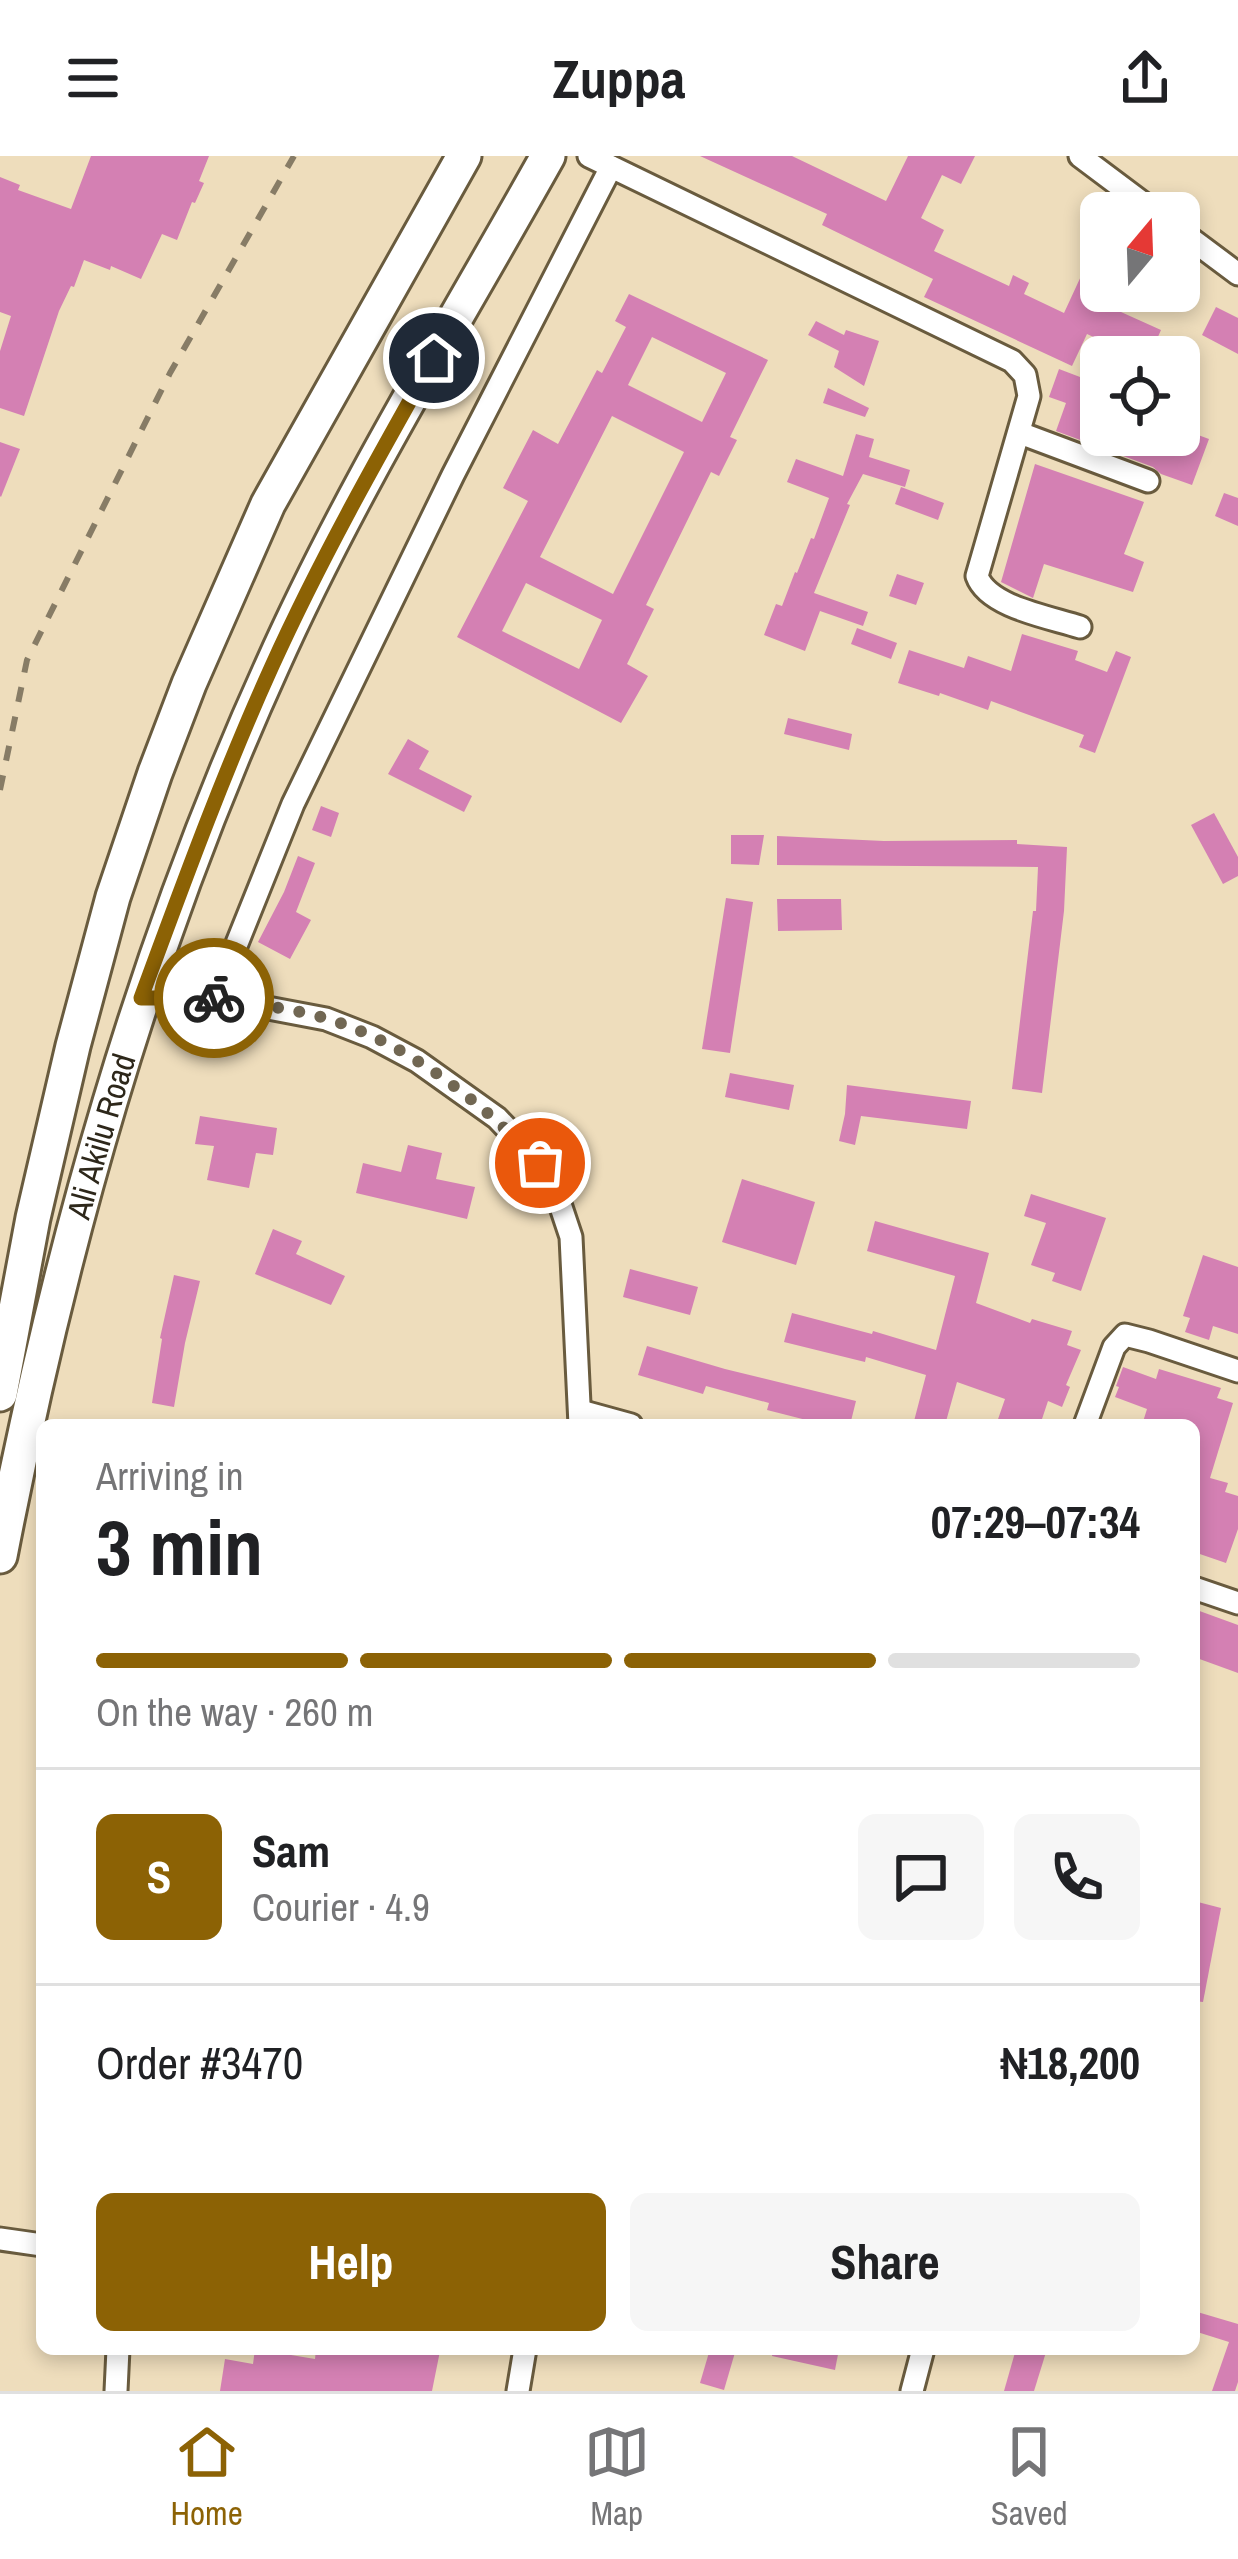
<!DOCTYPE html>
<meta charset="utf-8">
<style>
body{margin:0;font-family:"Archivo Narrow",sans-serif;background:#f6f6f6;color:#202124;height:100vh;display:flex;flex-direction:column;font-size:45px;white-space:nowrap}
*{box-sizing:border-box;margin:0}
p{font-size:39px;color:#757577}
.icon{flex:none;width:66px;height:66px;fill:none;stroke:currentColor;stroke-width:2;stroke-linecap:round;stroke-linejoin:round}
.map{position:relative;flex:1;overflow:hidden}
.side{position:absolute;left:36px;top:1263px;width:1164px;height:936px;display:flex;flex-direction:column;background:#fff;border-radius:18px;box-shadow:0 6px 18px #0003}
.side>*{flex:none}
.needle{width:78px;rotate:19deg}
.fabs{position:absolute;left:1080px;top:36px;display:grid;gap:24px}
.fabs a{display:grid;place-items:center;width:120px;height:120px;border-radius:18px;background:#fff;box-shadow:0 6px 18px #0003;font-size:60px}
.pin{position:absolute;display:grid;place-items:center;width:102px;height:102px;color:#fff;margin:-51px;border:6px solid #fff;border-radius:50%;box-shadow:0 3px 12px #0007}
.courier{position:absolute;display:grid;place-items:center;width:120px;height:120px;margin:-60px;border:9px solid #8c6205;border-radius:50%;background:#fff;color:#222;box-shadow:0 3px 15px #0007}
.headline em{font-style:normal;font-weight:700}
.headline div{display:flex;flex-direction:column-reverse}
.headline{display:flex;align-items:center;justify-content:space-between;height:204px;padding:0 60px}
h1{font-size:78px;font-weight:700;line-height:90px}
.bar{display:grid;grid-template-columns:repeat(4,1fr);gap:18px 12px;align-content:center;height:144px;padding:0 60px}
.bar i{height:15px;border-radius:9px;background:#e0e0e0}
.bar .selected{background:#8c6205}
.bar p{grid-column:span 4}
.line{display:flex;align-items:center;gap:30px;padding:0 60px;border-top:3px solid #e0e0e0}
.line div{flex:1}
.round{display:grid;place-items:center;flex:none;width:126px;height:126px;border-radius:18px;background:#f6f6f6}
.primary-button{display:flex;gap:24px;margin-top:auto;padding:24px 60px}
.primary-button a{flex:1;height:138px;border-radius:18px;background:#8c6205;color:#fff;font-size:48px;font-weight:700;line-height:138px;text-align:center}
.primary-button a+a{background:#f6f6f6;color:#202124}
header{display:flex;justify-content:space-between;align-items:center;height:156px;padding:0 60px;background:#fff;font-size:54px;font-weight:700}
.tabs{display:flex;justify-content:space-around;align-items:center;height:168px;border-top:3px solid #e0e0e0;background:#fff;font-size:33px;color:#757577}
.tabs a{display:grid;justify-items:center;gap:6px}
.tabs .selected{color:#8c6205}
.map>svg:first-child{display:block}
</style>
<header><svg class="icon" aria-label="menu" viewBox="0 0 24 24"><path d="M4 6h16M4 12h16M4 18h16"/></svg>Zuppa<svg class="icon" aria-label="share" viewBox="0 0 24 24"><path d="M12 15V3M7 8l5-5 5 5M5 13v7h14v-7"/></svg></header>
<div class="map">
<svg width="1238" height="2235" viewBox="0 0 1238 2235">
<rect width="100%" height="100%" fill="#eeddbc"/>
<g fill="#d480b3" fill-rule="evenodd">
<polygon points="91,0 209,0 199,25 204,27 195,47 192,46 177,84 162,78 141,123 111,110 110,114 84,104 74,131 71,130 59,155 24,260 0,252 0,195 11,160 0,156 0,21 20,29 18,34 71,53"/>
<polygon points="700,0 792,0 886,45 908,0 975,0 961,28 942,19 921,62 944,74 934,95 1009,130 1013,119 1029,127 1024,138 1064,157 1088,105 1101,111 1101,135 1107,135 1101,147 1161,174 1149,201 1110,201 1115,191 1087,178 1072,210 924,141 933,123 822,69 827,58"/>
<path d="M629 138 768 204 730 281 737 284 719 320 711 316 646 449 654 453 627 508 648 520 621 567 457 481 528 345 503 332 533 274 558 288 597 214 602 217 626 171 615 165ZM652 181 726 217 702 266 628 229ZM612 260 684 296 613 438 540 401ZM526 427 602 464 579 513 502 475Z"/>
<polygon points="1216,151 1238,162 1238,198 1202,179"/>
<polygon points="816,165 844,179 846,174 879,185 864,230 834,211 839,195 808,179"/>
<polygon points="1059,213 1101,229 1101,279 1179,279 1179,272 1209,283 1192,329 1161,318 1153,311 1056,275 1066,247 1049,241"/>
<polygon points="828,232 869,252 865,261 823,247"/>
<polygon points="856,278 874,283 869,301 910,314 905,331 863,318 847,348 850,349 814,437 868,456 863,470 820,455 805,495 764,479 776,448 782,450 795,416 797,417 811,382 814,383 829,342 787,326 796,303 843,320"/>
<polygon points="0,286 20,293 1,341 0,340"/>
<polygon points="1035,308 1144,346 1124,398 1144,406 1133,436 1044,408 1033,442 1001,426"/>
<polygon points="901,331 944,347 938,364 895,348"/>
<polygon points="1224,337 1238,342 1238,370 1215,360"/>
<polygon points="897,418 924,427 916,449 889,440"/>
<polygon points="857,472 897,487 891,503 851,488"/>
<polygon points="1022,478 1078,495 1075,504 1107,516 1116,495 1131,501 1095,597 1079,591 1084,579 991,545 988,554 940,537 939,540 898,527 909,494 964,512 968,500 1011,515"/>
<polygon points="788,562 852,578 849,594 784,578"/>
<polygon points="408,583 429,595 419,613 472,640 464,656 388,618"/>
<polygon points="321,650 339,657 331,681 312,674"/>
<polygon points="1214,657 1238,701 1238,720 1223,728 1191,669"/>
<polygon points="731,679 764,679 759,709 731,708"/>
<polygon points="777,680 884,685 1017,684 1017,688 1067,691 1064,755 1042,937 1012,933 1033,755 1036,755 1038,711 777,709"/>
<polygon points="298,700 315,707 296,756 311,764 290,803 258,786 284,736"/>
<polygon points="726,742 753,746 730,897 702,893"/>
<polygon points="777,743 841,743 842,774 778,775"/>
<polygon points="730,917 794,929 789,954 725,941"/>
<polygon points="847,929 971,945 967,973 861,960 855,989 839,985 845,958"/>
<polygon points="200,960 277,972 273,999 256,997 249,1032 207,1024 214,990 195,988"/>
<polygon points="408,989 442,997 436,1023 475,1031 467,1063 356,1037 363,1007 401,1016"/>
<polygon points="742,1023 815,1046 796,1109 722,1086"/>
<polygon points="1031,1038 1106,1062 1081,1135 1052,1125 1055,1117 1031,1109 1046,1067 1024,1060"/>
<polygon points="875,1065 989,1097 976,1147 1030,1167 1032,1163 1072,1175 1067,1189 1081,1194 1066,1229 1070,1231 1062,1251 1048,1245 1040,1269 996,1269 1005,1243 957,1226 945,1269 913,1269 926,1219 866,1201 865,1206 784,1186 792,1157 872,1178 873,1175 936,1194 955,1120 867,1095"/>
<polygon points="273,1073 302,1085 296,1098 345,1120 331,1149 255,1118"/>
<polygon points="1203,1099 1238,1111 1238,1178 1213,1170 1209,1184 1185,1176 1190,1162 1183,1160"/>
<polygon points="630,1113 698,1131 690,1159 623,1141"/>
<polygon points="174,1119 200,1125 185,1187 174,1251 152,1247 162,1183 160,1182"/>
<polygon points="647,1190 725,1213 856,1245 850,1269 826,1269 767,1254 769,1247 706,1230 703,1238 638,1219"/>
<polygon points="1123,1211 1156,1223 1159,1213 1221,1232 1217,1242 1233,1247 1210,1322 1228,1327 1225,1336 1238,1340 1238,1373 1226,1407 1194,1396 1194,1269 1142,1269 1147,1253 1115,1241 1119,1231 1116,1230"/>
<polygon points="1194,1453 1238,1469 1238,1517 1194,1501"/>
<polygon points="1194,1745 1221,1752 1203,1846 1194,1845"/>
<polygon points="1194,2155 1238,2168 1238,2226 1235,2235 1212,2235 1229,2186 1194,2175"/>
<polygon points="255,2193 315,2203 316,2193 440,2195 432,2235 220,2235 225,2203 253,2208"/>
<polygon points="710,2193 736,2193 724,2234 700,2227"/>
<polygon points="773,2193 839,2193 835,2214 772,2200"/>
<polygon points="1016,2193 1047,2193 1034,2235 1004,2235"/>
</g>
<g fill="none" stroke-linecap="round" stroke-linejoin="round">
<g stroke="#695b3e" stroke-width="27">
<g id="street">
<path d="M589 0 1012 205 1025 219 1029 240 977 420C988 451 1049 461 1080 471"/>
<polyline points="1080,0 1156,57"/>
<polyline points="1179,74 1238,118"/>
<polyline points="1020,277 1148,325"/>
<polyline points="141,842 215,842 326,863 372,881 417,905 497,962 540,1007 557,1039 571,1081 580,1269"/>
<polyline points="215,842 293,648 453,319 611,11"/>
<polyline points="580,1255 631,1269"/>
<polyline points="1085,1269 1114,1191 1125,1179 1149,1185 1238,1215"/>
<polyline points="1194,1432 1238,1447"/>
<polyline points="0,2083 42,2089"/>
<polyline points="116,2235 118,2193"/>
<polyline points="518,2235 525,2193"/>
<polyline points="912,2235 923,2193"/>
</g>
</g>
<g stroke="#695b3e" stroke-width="39">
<g id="primary">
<polyline points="0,1238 33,1062 73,890 113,741 155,617 189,528 268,348 464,0"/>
<path id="s1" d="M0 1400C59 1094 143 794 272 510 351 333 454 168 548 0"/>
</g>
</g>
<use href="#street" stroke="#fff" stroke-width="21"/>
<use href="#primary" stroke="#fff" stroke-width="33"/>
<polyline stroke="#877c66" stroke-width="6" stroke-dasharray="15 15" stroke-linecap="butt" points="0,634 27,504 170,217 294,0"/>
</g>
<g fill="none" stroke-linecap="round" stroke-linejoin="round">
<path stroke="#716753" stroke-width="12" stroke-dasharray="0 21.6" d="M214 842C251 848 289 852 325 862 408 887 481 946 540 1007"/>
<path stroke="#8c6205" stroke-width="15" d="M214 842H141C182 731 223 618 272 510 320 404 377 303 434 202"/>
</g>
<g text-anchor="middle" stroke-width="10" stroke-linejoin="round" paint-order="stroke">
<g font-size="33" fill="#2d271a" stroke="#fbeac9">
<text dy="12" stroke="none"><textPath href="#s1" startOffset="432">Ali Akilu Road</textPath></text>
</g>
</g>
</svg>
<div class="fabs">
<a><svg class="needle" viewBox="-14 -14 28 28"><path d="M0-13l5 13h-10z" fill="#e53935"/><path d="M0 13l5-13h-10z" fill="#757577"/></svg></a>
<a><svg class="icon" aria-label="locate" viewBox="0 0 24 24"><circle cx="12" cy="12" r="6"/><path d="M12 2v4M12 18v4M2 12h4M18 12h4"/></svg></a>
</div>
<div class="pin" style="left:540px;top:1007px;background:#ea580c"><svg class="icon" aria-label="bag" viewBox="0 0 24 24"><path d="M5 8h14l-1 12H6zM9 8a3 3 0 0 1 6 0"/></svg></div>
<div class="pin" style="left:434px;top:202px;background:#1f2937"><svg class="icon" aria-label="home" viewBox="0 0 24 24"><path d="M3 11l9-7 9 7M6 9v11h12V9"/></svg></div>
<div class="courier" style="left:214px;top:842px"><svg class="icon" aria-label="bike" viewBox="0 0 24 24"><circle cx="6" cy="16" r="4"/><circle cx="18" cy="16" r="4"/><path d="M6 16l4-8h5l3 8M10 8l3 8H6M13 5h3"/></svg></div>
<section class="side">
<div class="headline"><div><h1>3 min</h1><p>Arriving in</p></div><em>07:29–07:34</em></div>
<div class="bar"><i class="selected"></i><i class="selected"></i><i class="selected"></i><i></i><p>On the way · 260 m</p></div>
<div class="line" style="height:216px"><b class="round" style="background:#8c6205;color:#fff">S</b><div><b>Sam</b><p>Courier · 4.9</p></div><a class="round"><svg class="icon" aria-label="chat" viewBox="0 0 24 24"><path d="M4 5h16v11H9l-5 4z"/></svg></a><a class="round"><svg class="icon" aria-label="phone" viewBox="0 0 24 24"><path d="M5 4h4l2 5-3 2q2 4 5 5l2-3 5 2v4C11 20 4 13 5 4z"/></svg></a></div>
<div class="line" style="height:156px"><div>Order #3470</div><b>₦18,200</b></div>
<div class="primary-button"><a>Help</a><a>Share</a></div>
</section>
</div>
<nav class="tabs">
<a class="selected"><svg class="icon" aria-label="home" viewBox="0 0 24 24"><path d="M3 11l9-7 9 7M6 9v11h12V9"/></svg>Home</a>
<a><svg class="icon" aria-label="map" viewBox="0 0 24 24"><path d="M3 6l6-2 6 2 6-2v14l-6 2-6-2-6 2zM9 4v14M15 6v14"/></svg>Map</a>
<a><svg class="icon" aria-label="saved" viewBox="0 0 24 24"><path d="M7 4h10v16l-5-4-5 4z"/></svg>Saved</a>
</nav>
